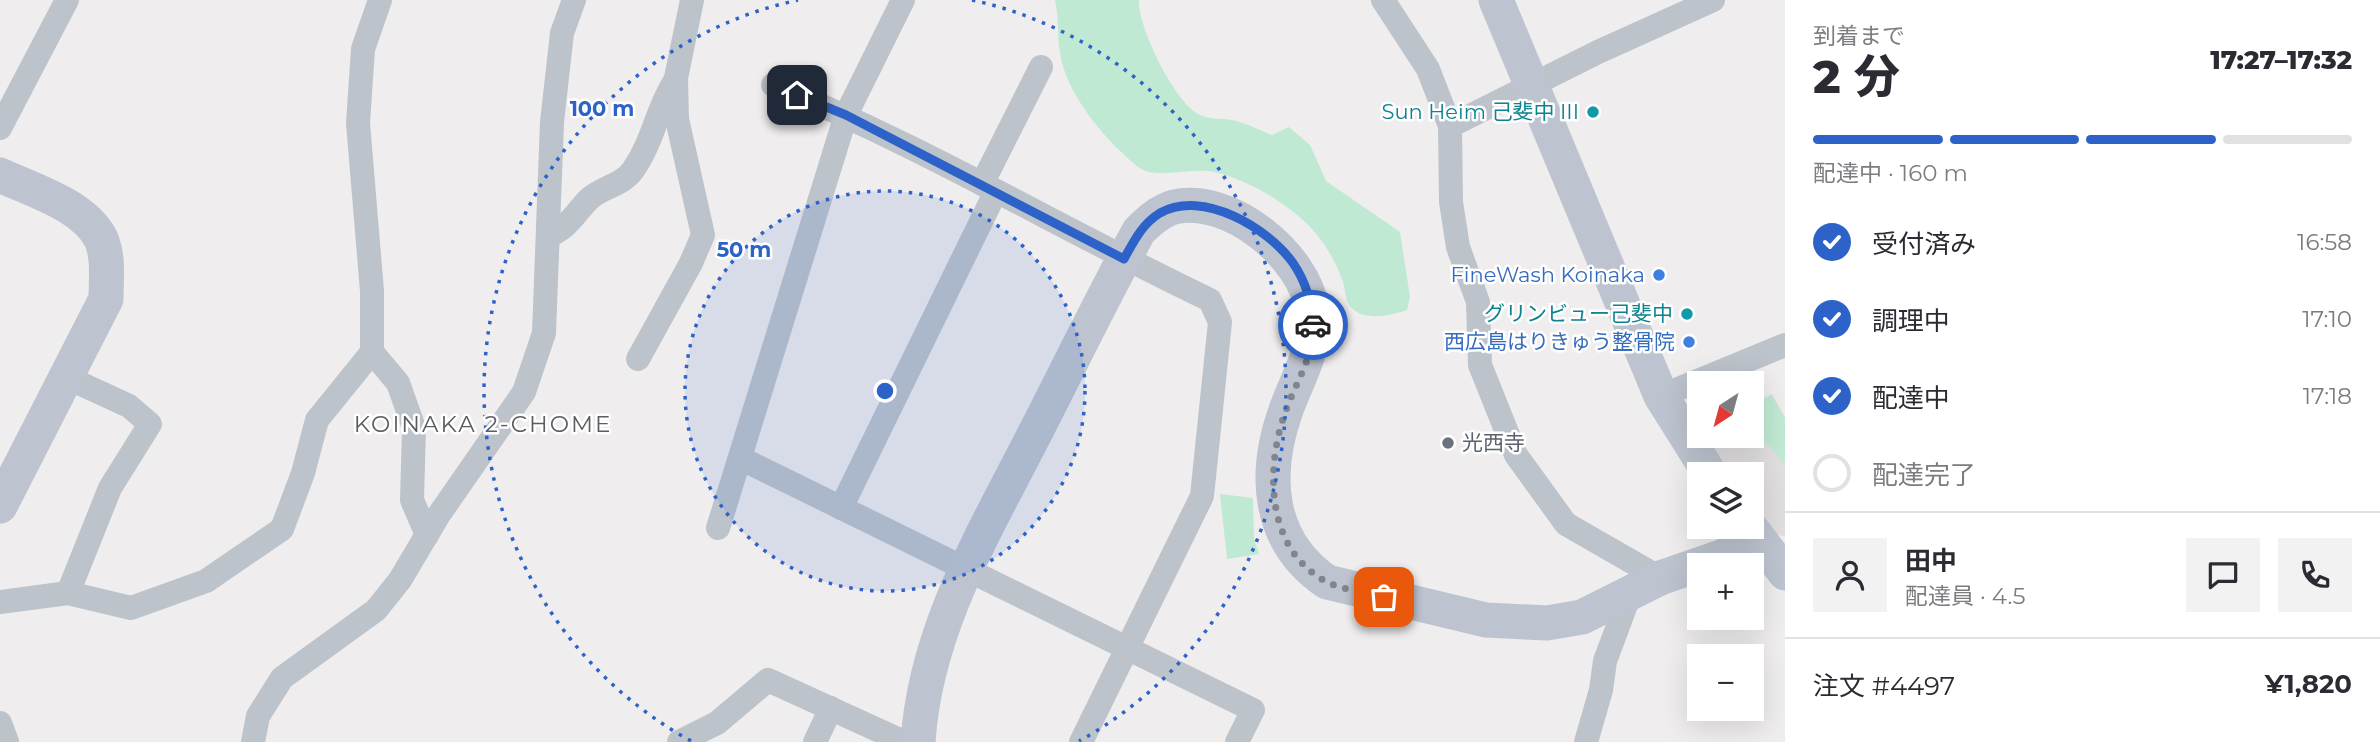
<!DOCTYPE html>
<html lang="ja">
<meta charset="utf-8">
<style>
body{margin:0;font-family:Montserrat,"Noto Sans JP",sans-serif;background:#f2f2f3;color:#2b2b33;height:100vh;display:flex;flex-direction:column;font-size:26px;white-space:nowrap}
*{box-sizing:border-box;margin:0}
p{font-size:23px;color:#7c7c81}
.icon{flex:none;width:38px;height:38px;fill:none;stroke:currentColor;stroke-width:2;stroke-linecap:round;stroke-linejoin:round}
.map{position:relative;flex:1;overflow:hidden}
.details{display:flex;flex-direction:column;background:#fff;width:595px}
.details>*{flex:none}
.needle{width:46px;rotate:216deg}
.controls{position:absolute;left:1687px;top:371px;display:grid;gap:14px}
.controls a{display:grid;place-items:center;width:77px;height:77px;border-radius:0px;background:#fff;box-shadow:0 7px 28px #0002;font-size:35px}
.pin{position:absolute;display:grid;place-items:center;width:60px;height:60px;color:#fff;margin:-30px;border-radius:14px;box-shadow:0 4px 10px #0006}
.courier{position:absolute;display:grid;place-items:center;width:70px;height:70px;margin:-35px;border:5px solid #2d63c9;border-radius:50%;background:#fff;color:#222;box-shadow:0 2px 9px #0007}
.headline em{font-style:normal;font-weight:800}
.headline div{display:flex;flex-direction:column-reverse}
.headline{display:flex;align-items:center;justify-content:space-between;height:119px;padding:0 28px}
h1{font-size:46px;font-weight:800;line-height:52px}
.bar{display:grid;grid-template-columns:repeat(4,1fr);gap:10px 7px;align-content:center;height:84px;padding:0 28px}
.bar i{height:9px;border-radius:5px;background:#e1e1e2}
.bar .on{background:#2d63c9}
.bar p{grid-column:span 4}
.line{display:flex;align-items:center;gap:18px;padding:0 28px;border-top:2px solid #e1e1e2}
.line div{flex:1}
.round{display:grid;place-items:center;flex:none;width:74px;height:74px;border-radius:0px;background:#f2f2f3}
ol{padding:0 28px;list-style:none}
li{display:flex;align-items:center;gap:21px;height:77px}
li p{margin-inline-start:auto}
li .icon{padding:7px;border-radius:50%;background:#2d63c9;color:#fff;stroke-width:4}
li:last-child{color:#7c7c81}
li i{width:38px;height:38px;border:4px solid #e1e1e2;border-radius:50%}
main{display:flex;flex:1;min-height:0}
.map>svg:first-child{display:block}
</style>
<main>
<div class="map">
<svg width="1785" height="742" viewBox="0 0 1785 742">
<rect width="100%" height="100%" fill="#efeded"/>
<polygon fill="#e0dede" points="1772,394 1785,417 1785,536 1771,534 1752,509 1752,474 1724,474 1699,436 1752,436 1752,405"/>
<g fill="#c0e9d3">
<path d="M1055 0H1139C1138 28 1175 103 1200 115 1210 120 1221 118 1232 120 1246 123 1259 130 1272 135L1289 127 1310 145 1326 181 1400 232 1410 297 1407 310C1390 316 1359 323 1348 303 1345 297 1345 288 1343 282 1335 259 1321 236 1303 220 1280 199 1245 179 1214 172 1190 167 1154 181 1137 166 1105 140 1066 94 1060 53 1057 35 1059 18 1055 0Z"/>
<polygon points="1771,395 1785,419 1785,465 1766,442 1757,449 1745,436 1752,436 1752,405"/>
<polygon points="1220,494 1253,498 1254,539 1259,554 1227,559"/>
</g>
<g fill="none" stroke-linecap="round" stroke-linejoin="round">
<g stroke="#bdc3cb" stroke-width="24">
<polyline points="380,0 363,49 358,123 372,291 372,352 398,383 414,428 412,500 427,535"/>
<polyline points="1383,0 1428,69 1450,126 1451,202 1458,247 1478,302 1480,365 1516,455 1566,524 1660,578"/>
<path d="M773 85C923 146 1063 230 1210 300L1220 322 1202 496 1081 742"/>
<polyline points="1450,126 1598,52 1713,0"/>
<polyline points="0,128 67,0"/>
<polyline points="982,184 1041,67"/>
<path d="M548 236C568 228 574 215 588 200 601 187 622 186 633 170 653 142 657 108 675 81"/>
<polyline points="638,359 691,263 703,235 677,119 676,78 692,0"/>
<polyline points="66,377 129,406 150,424 110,488 68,593"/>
<polyline points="1661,396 1785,345"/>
<polyline points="740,458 1253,710 1237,742"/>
<polyline points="841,508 996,191"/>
<polyline points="718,528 846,115 903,0"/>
<polyline points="0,602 68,593 131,608 206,581 282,529 303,473 317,420 372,352"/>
<polyline points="0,723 7,742"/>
<polyline points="253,742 258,716 282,678 376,610 400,580 438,516 524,392 544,333 552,122 562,33 574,0"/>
<polyline points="679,742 717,723 768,680 904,742"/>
<polyline points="815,742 831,708"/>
<polyline points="1586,742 1601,690 1605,661 1630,594"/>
</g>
<g stroke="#bdc4cf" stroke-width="35">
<polyline points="1496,0 1661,396 1710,474"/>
<path d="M0 175C32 190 84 205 101 239 109 257 106 280 106 299L0 506"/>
<polyline points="1750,527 1785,573"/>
<path d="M918 742C925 630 984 533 1034 435 1069 367 1102 298 1139 231 1149 221 1160 211 1174 207 1229 194 1304 255 1312 309 1318 347 1298 376 1286 410 1263 474 1267 541 1327 582L1486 620 1547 623 1582 617 1660 578 1724 556 1756 535"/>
</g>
</g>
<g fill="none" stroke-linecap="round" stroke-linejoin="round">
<path stroke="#82868c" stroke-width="7" stroke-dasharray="0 12.6" d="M1313 325C1314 356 1296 382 1286 410 1265 467 1265 550 1327 582 1344 590 1365 593 1384 597"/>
<path stroke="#2d63c9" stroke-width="9" d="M797 95 846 115 1124 259C1134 241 1142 224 1160 213 1203 189 1268 228 1293 263 1306 282 1312 302 1313 325"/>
</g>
<circle cx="885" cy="391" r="200" fill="#2d63c9" fill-opacity=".12"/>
<g fill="none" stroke="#2d63c9" stroke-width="3.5" stroke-dasharray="3.5 7">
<circle cx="885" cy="391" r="200"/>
<path d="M691 741A400 400 0 0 1 798 0M972 0A400 400 0 0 1 1079 741"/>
</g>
<g fill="#0f9aa8" stroke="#fff" stroke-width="2.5">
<circle cx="1593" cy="112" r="7"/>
<circle cx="1687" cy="314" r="7"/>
</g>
<g fill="#3f7fe0" stroke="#fff" stroke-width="2.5">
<circle cx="1659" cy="275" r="7"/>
<circle cx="1689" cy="342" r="7"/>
</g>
<circle fill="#6b7280" stroke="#fff" stroke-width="2.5" cx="1448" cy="443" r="7"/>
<g text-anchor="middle" stroke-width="5" stroke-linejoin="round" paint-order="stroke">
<g font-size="21" fill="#0d838f" stroke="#fff" text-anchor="end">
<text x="1579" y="119">Sun Heim 己斐中 III</text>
<text x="1673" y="321">グリンビュー己斐中</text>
</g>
<g font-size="21" fill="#366cbe" stroke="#fff" text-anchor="end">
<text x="1645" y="282">FineWash Koinaka</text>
<text x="1675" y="349">西広島はりきゅう整骨院</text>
</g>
<g font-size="21" fill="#5b616d" stroke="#fff" text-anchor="start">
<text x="1462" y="450">光西寺</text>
</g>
<g font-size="23" letter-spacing="2" fill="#5a5d61" stroke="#fff">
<text x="483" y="432">KOINAKA 2-CHOME</text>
</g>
</g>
<circle cx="885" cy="391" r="10" fill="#2d63c9" stroke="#fff" stroke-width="3.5"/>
<g font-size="21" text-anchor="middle" font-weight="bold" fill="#2d63c9" stroke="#fff" stroke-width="5" stroke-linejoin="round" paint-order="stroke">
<text x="602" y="116">100 m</text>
<text x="744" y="257">50 m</text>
</g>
</svg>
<div class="controls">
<a><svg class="needle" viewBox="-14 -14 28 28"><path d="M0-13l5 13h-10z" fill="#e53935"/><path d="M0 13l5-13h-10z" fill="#7c7c81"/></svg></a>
<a><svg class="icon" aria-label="layers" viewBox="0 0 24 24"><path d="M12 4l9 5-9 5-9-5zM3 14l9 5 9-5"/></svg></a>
<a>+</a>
<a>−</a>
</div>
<div class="pin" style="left:1384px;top:597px;background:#ea580c"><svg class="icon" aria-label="bag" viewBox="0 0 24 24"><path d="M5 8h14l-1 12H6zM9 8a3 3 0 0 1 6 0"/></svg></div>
<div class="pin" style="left:797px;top:95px;background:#1f2937"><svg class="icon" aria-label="home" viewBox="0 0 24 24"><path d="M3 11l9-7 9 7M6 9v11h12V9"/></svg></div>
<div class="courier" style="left:1313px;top:325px"><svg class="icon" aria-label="car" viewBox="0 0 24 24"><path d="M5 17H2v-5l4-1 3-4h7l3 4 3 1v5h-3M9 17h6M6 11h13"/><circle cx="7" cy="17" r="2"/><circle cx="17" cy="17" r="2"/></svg></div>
</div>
<section class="details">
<div class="headline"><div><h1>2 分</h1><p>到着まで</p></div><em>17:27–17:32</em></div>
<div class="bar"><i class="on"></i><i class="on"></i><i class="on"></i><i></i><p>配達中 · 160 m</p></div>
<ol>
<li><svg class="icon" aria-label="check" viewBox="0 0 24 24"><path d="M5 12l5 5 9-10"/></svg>受付済み<p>16:58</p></li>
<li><svg class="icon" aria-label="check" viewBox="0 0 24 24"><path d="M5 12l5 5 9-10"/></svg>調理中<p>17:10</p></li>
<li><svg class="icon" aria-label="check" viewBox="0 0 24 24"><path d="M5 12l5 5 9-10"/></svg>配達中<p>17:18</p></li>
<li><i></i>配達完了</li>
</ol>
<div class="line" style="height:126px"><a class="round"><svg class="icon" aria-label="person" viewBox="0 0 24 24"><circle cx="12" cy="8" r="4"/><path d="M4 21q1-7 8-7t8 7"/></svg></a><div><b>田中</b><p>配達員 · 4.5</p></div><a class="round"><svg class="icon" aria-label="chat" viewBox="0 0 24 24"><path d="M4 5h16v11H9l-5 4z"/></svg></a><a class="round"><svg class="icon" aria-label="phone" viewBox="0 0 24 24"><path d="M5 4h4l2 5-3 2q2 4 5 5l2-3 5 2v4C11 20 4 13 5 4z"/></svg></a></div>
<div class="line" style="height:91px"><div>注文 #4497</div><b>¥1,820</b></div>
</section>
</main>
